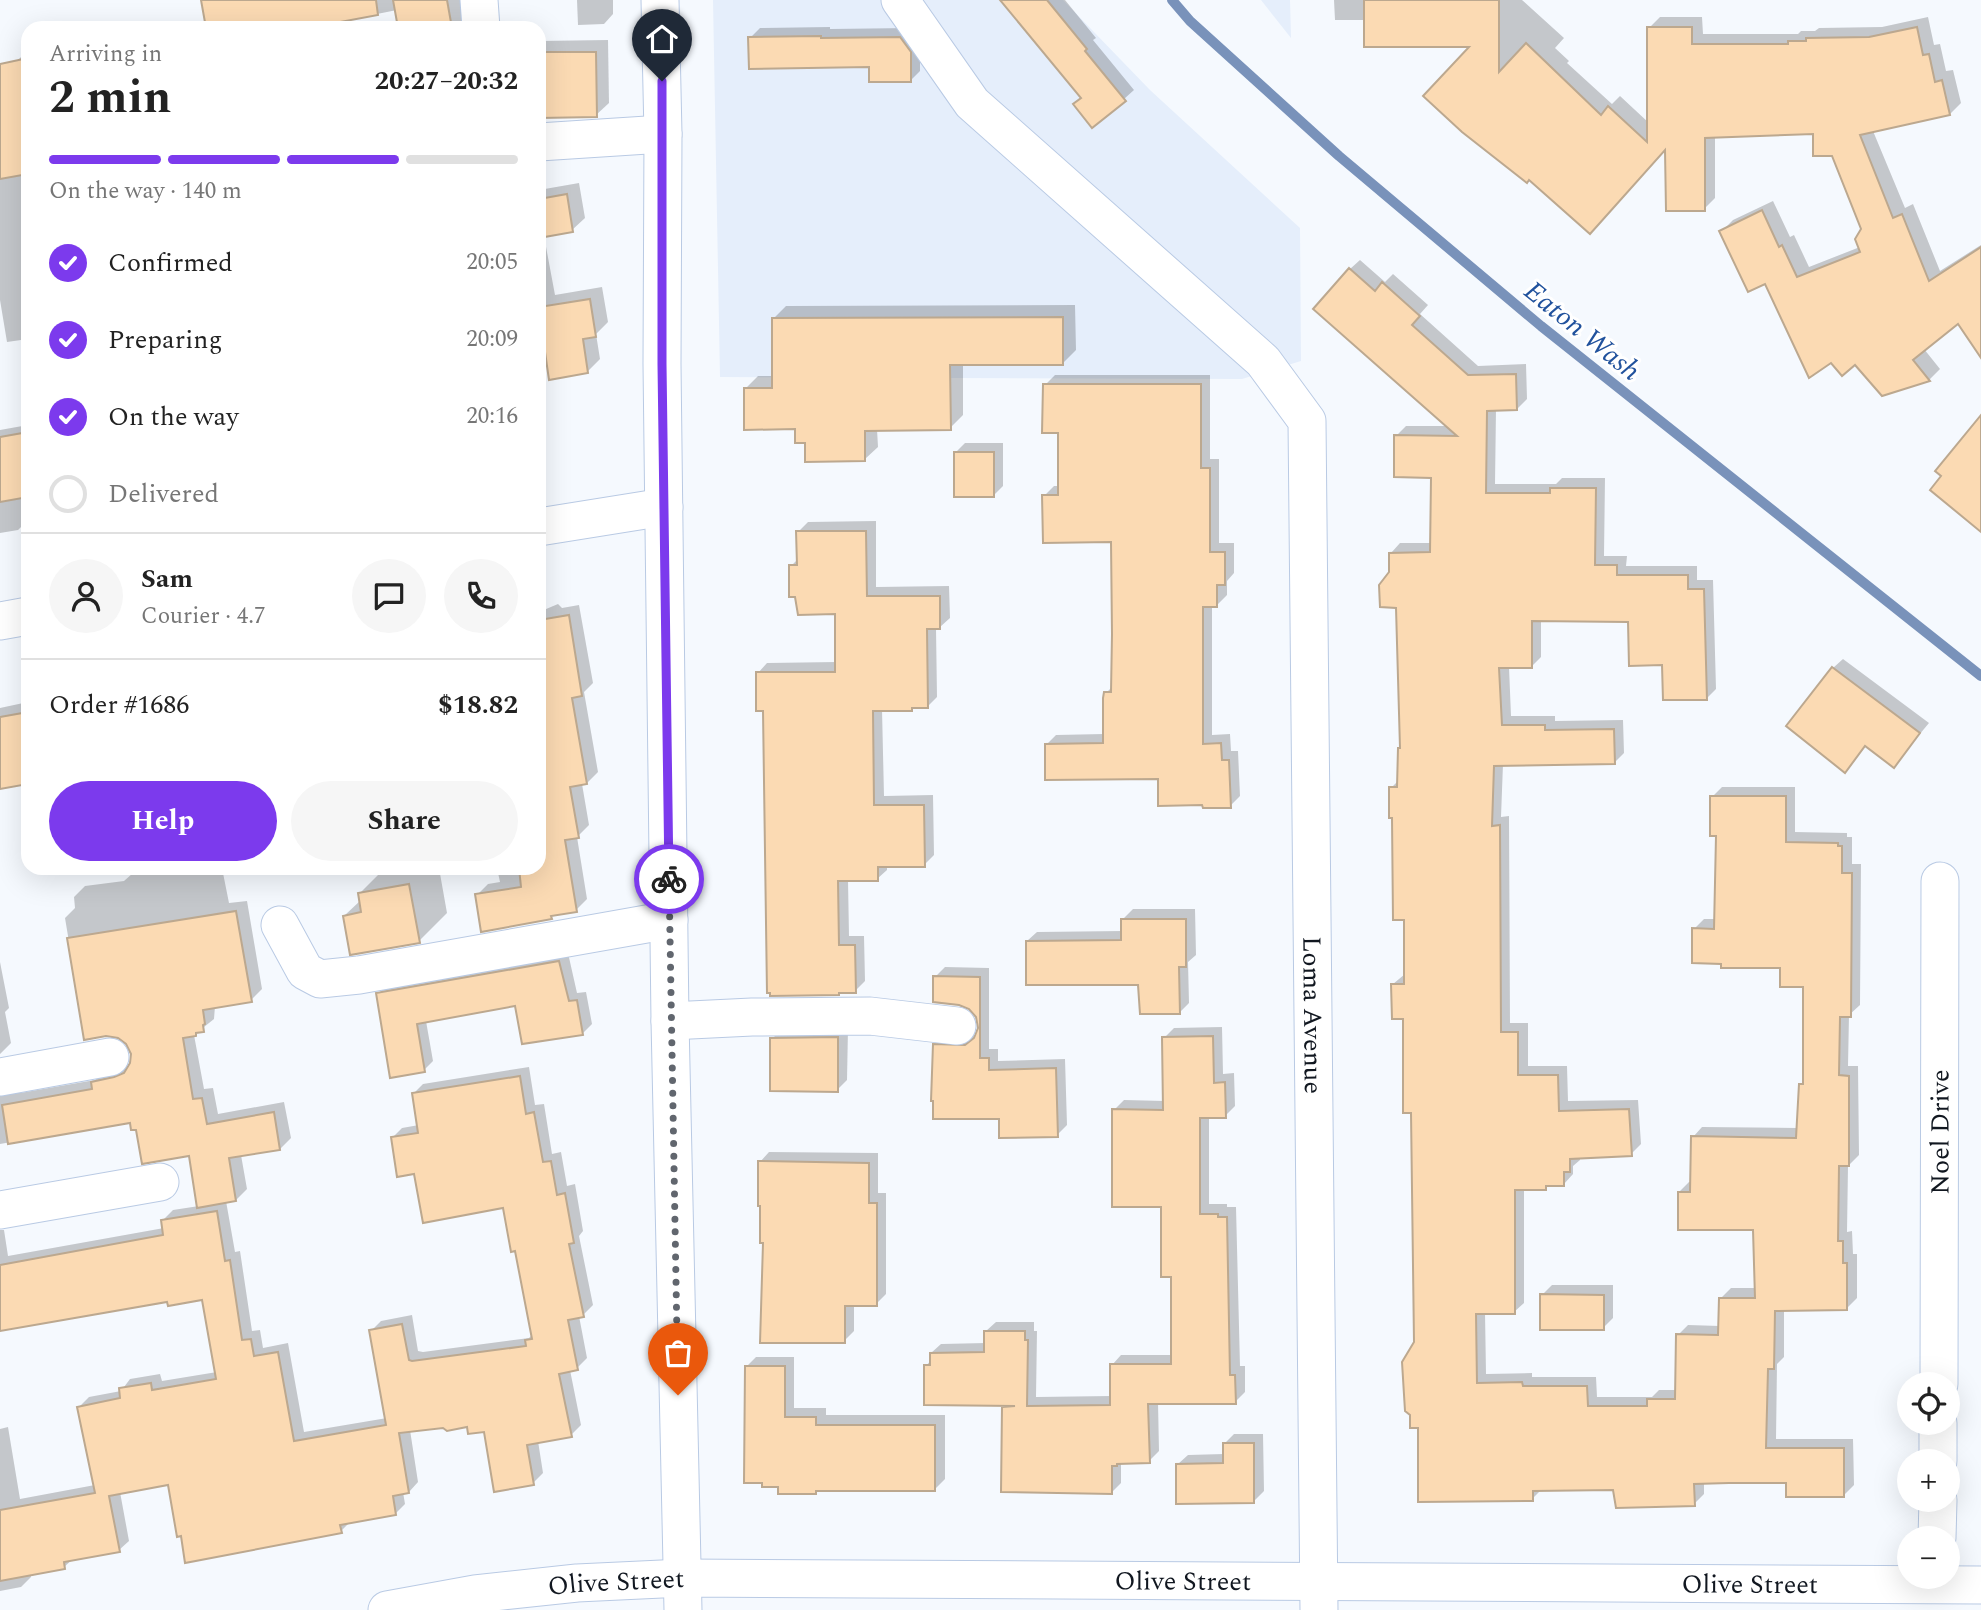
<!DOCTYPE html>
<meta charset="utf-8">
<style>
body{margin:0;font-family:Spectral,serif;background:#f6f6f6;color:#222;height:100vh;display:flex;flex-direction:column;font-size:26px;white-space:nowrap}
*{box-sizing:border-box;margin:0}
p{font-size:23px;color:#767676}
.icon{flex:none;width:38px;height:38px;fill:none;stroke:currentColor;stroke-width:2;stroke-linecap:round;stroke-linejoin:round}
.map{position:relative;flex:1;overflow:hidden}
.sheet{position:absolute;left:21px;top:21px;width:525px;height:854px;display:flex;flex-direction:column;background:#fff;border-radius:21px;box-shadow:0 7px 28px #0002}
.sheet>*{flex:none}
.fabs{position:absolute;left:1897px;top:1372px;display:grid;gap:14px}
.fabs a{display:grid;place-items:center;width:63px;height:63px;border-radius:50%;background:#fff;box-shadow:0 7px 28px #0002;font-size:35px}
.pin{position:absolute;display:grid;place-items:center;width:60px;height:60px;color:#fff;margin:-72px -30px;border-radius:50% 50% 50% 0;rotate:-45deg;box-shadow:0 0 7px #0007}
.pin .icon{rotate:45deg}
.courier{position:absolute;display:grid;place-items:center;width:70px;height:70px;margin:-35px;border:5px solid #7c3aed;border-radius:50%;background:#fff;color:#222;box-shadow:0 2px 9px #0007}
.head em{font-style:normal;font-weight:700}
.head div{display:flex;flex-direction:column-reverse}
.head{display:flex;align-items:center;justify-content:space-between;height:119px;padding:0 28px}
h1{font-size:46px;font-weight:700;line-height:52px}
.bar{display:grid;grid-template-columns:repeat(4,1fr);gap:10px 7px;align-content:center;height:84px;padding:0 28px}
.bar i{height:9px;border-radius:5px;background:#e0e0e0}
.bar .active{background:#7c3aed}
.bar p{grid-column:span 4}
.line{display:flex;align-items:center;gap:18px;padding:0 28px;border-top:2px solid #e0e0e0}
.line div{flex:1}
.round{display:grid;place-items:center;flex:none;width:74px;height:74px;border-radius:37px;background:#f6f6f6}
ol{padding:0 28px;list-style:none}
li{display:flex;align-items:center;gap:21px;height:77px}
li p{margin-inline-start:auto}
li .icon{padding:7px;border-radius:50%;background:#7c3aed;color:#fff;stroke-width:4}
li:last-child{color:#767676}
li i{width:38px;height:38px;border:4px solid #e0e0e0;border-radius:50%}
.primary-button{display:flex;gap:14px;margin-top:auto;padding:14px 28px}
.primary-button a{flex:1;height:80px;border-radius:42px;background:#7c3aed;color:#fff;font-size:28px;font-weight:700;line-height:80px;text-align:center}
.primary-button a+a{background:#f6f6f6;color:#222}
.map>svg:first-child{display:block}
</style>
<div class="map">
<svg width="1981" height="1610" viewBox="0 0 1981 1610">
<rect width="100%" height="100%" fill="#f5f9fe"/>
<g fill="#e5eefb">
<polygon points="713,0 1063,0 1150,90 1300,228 1301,361 1242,379 720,377"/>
<polygon points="1261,0 1290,0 1291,38"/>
</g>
<g fill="#0003">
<polygon points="203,0 462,0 467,28 400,28 397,10 307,28 208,28"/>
<polygon points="577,0 613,0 613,14 604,24 578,25"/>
<polygon points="1002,0 1065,0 1096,38 1093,40 1134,90 1124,99 1083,97"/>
<polygon points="1334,0 1522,0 1564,38 1555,48 1569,61 1567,63 1612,104 1620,96 1649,123 1649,28 1660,17 1702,17 1703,34 1798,34 1801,31 1815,31 1819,28 1882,27 1928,17 1934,45 1940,44 1946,71 1953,70 1961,103 1950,114 1873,131 1905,208 1913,204 1940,271 1981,245 1981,330 1959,321 1924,349 1940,369 1929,380 1855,362 1765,282 1722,231 1733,220 1773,201 1790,237 1794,235 1809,267 1860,247 1863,230 1833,154 1815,133 1715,136 1715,198 1704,209 1667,147 1601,220 1473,46 1366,20 1335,20"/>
<polygon points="830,27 830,29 910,28 920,42 920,71 910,81 871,65 750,38 760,28"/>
<polygon points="608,40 609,103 596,115 539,116 539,41"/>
<polygon points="28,50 28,339 7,342 0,300 0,66 17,61"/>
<polygon points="579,183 585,218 572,230 544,236 555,295 602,287 608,322 596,334 600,359 588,371 547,355 539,356 539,190"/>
<polygon points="1360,260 1385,282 1393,274 1428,305 1420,314 1478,366 1526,364 1527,399 1517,409 1496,409 1495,484 1556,484 1562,478 1605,478 1604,556 1627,556 1626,566 1697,566 1697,580 1713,580 1716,689 1706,699 1664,664 1630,620 1541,619 1541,657 1531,667 1509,667 1511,716 1555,716 1555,721 1623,720 1624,753 1614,763 1503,764 1501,817 1509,816 1510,1023 1528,1023 1528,1066 1567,1066 1568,1101 1638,1100 1641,1144 1631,1154 1580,1157 1580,1160 1573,1166 1573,1174 1564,1184 1550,1184 1545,1189 1524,1189 1524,1303 1514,1312 1485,1312 1486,1374 1532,1373 1532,1377 1596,1377 1597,1397 1652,1397 1659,1390 1677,1390 1678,1335 1688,1325 1720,1326 1721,1298 1731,1288 1757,1288 1755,1228 1679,1192 1689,1182 1692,1182 1693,1137 1702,1127 1798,1128 1801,1085 1804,1082 1805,985 1782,966 1694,929 1704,919 1716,919 1718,834 1712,797 1722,787 1795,787 1795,832 1847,833 1847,837 1852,837 1852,864 1861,864 1860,1005 1849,1015 1848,1066 1858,1066 1859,1155 1848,1166 1847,1232 1852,1231 1853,1254 1857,1254 1857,1298 1847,1308 1784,1309 1784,1357 1777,1364 1776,1439 1853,1439 1854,1485 1844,1495 1788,1482 1704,1482 1704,1494 1694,1504 1615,1488 1542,1489 1532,1499 1420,1426 1416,1343 1413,1111 1404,1017 1393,984 1405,974 1405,919 1391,788 1399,780 1402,746 1397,606 1391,553 1400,543 1432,543 1432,476 1396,436 1406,426 1449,426 1350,269"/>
<polygon points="1075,305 1076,350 1063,363 963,364 963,415 950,428 877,429 878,447 865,459 807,442 797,427 745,389 758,376 773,376 773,319 786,306"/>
<polygon points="1055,375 1210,375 1210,459 1219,459 1219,543 1234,543 1234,573 1227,581 1227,595 1217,605 1212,605 1212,735 1230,734 1231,751 1238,751 1240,796 1230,806 1204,803 1159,777 1046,745 1056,735 1104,734 1106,693 1113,686 1112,541 1044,496 1054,486 1060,486 1060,431 1045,385"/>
<polygon points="28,425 28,496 24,496 28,520 18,530 0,533 0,430"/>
<polygon points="965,443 1003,443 1003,486 993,496 955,453"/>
<polygon points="876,521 876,587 949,586 950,618 940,627 936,628 937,697 927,707 882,709 884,796 933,795 934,855 924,865 887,865 887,870 877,879 848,880 849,936 864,936 865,981 855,991 840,991 765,709 758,673 767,663 837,662 837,612 791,566 798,559 798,532 808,522"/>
<polygon points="558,604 562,608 579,605 593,683 584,692 598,772 587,783 582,784 589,825 577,837 587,899 576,910 555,913 551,918 477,895 488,884 500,882 497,868 539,868 539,612"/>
<polygon points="1843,659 1929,723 1894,765 1867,745 1845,770 1833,668"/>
<polygon points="28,702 28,782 0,787 0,708"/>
<polygon points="132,868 222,868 229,903 247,901 262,989 251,1000 215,1006 214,1019 194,1035 204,1089 213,1088 218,1114 284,1102 291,1138 280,1149 241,1155 247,1189 236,1200 226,1201 235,1252 240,1251 252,1331 260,1330 263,1348 288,1343 304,1432 387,1418 371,1331 381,1321 412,1315 418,1351 423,1352 529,1338 533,1334 516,1249 504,1206 415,1172 392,1138 402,1128 419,1125 413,1094 423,1084 529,1067 535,1105 544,1104 552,1154 561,1152 567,1186 575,1184 583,1231 579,1236 593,1305 583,1315 579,1316 587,1358 577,1368 570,1370 581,1425 571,1435 538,1441 543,1473 533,1483 485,1430 468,1425 410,1430 418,1482 409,1492 403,1492 405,1504 395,1514 351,1521 341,1531 169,1483 120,1492 129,1541 119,1550 73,1559 64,1567 31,1573 31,1577 21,1587 0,1591 0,1429 8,1427 20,1499 95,1485 79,1407 89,1397 121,1391 130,1379 160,1374 162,1381 217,1372 204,1298 169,1300 0,1330 0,1230 4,1230 8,1256 164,1228 163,1220 173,1210 199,1206 190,1154 137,1128 132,1121 0,1144 0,1083 19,1087 20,1093 95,1080 104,1071 131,1065 132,1054 127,1042 117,1035 106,1035 85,1038 65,918 75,908 74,897 85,886 124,881 133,873"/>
<polygon points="385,868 439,868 447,913 419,941 344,916 361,900 360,893"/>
<polygon points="1133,909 1195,909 1196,955 1188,962 1189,1003 1179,1013 1140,984 1027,941 1037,932 1123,931 1123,919"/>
<polygon points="568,953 577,993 586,992 592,1024 583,1033 517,1004 426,1021 433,1061 424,1070 378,994 387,985"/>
<polygon points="0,962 9,1008 5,1012 11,1043 0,1054"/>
<polygon points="945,967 989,968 989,1049 998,1049 998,1061 1065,1059 1067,1125 1057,1135 935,1045 945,1035 977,1036 980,1028 978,1016 935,977"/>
<polygon points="1222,1027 1223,1074 1234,1073 1235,1106 1225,1116 1209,1116 1209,1204 1227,1204 1227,1207 1236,1207 1240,1366 1245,1366 1245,1392 1235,1402 1158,1402 1159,1451 1149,1461 1121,1462 1121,1483 1111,1493 1004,1407 1006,1405 926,1366 931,1360 931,1353 941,1344 986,1343 986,1331 996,1322 1034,1322 1034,1331 1037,1331 1036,1397 1112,1396 1112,1365 1121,1355 1173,1355 1172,1276 1163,1206 1114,1110 1124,1100 1165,1101 1164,1038 1174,1028"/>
<polygon points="848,1028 847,1080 837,1090 772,1039 782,1029"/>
<polygon points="769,1152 878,1153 878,1193 886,1193 886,1294 876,1304 854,1304 854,1331 844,1341 765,1241 760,1162"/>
<polygon points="1552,1285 1613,1285 1613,1318 1603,1328 1542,1295"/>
<polygon points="756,1357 794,1357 794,1408 826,1408 826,1415 945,1415 945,1479 935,1489 819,1489 816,1492 746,1367"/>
<polygon points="1234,1434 1263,1434 1264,1491 1254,1501 1178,1464 1188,1455 1224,1454 1224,1444"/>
</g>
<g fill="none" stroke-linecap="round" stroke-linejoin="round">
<polyline stroke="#7992ba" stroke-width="10" points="1172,0 1190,21 1339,156 1541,326 1981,676"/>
</g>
<g fill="#fbdab3" stroke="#bca88f" stroke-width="2">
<polygon points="201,0 376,0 378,15 308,28 206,28"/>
<polygon points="393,0 447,0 452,28 398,28"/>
<polygon points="1000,0 1047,0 1087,49 1085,51 1126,101 1092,128 1073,104 1081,98"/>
<polygon points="1364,0 1499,0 1499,72 1526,43 1601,115 1608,106 1647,142 1647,27 1692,27 1692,44 1788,44 1788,41 1806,41 1806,38 1869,37 1917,27 1923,55 1929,54 1935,82 1942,80 1950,115 1860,135 1893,218 1902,214 1929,281 1981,247 1981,358 1958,324 1913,360 1930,381 1882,396 1855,365 1842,376 1831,363 1809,378 1765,284 1748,292 1719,231 1762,210 1779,247 1782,245 1797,277 1860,252 1855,239 1861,229 1832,156 1813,156 1813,134 1705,138 1705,211 1666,211 1665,150 1590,234 1529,180 1527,183 1462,132 1423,96 1469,47 1364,47"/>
<polygon points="821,36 821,38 900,37 911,52 911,82 869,82 869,67 749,69 748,37"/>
<polygon points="539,52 596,52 597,117 539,118"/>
<polygon points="28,58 28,174 0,179 0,64"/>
<polygon points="567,194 573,232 539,238 539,199"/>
<polygon points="1349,268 1375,291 1382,282 1420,316 1412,325 1468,375 1516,374 1517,410 1487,411 1486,493 1550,493 1550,488 1596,488 1595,565 1617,565 1617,575 1688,575 1688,589 1704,589 1707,700 1663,700 1662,665 1629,666 1628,622 1532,621 1532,668 1499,668 1502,725 1545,725 1545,730 1614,729 1615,764 1494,766 1492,826 1500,825 1501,1032 1518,1032 1518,1075 1558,1075 1559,1111 1629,1109 1632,1156 1570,1159 1570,1172 1564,1172 1564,1186 1546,1186 1546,1190 1515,1190 1515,1314 1476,1314 1477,1383 1522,1382 1523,1386 1587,1386 1588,1406 1647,1406 1647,1399 1675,1399 1676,1334 1718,1335 1719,1298 1755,1298 1753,1230 1678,1230 1678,1192 1690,1192 1691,1136 1796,1138 1799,1084 1803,1084 1803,987 1780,987 1780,968 1721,968 1721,964 1692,963 1692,928 1714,929 1716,836 1710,836 1710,796 1786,796 1786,842 1838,843 1838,846 1842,846 1842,873 1852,873 1851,1017 1840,1017 1839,1075 1849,1076 1849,1166 1839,1166 1838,1241 1843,1241 1843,1263 1847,1263 1847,1310 1775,1311 1774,1369 1768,1369 1766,1448 1844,1448 1844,1497 1786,1497 1786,1483 1729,1483 1694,1484 1695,1506 1616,1508 1613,1490 1533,1491 1533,1501 1418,1502 1418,1428 1410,1428 1410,1415 1405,1411 1402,1362 1414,1342 1411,1113 1403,1113 1403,1019 1392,1019 1391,984 1404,984 1404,920 1393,920 1392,818 1389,818 1389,787 1397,787 1398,748 1400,748 1396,608 1380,607 1379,585 1389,572 1389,553 1430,552 1431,478 1394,477 1394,435 1457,436 1313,309"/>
<polygon points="590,299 596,337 583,339 588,373 549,380 545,352 539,353 539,307"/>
<polygon points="1063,317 1063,365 950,365 951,430 865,431 865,461 805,462 805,443 795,443 795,429 744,430 744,388 772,388 772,318"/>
<polygon points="1043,384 1201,384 1201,468 1210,468 1210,552 1225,552 1225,585 1217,585 1217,607 1203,607 1203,744 1221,743 1222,760 1229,760 1231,808 1203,808 1202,805 1158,806 1158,779 1045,780 1045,744 1103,743 1103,698 1104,692 1111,692 1112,634 1111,542 1043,543 1042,495 1058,495 1058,433 1042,433"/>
<polygon points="1981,415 1981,532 1930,490 1941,476 1935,471"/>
<polygon points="28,432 28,497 0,502 0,437"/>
<rect x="954" y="452" width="40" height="45"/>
<polygon points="796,531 866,531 867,596 940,596 940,629 927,629 928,708 912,708 912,711 873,711 874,805 924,805 925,867 878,867 878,881 838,881 839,945 855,945 856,993 839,993 839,995 770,996 770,993 767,993 763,711 756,711 756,672 835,672 835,614 798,615 795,597 789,597 789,565 797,565"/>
<polygon points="569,615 582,696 572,698 587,784 570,787 579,838 565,840 577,912 551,916 552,919 481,932 475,894 521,887 519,868 539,868 539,620"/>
<polygon points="1832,667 1920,733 1894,768 1865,746 1845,773 1786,726"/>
<polygon points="28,712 28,784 0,789 0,717"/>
<polygon points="409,884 420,943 350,955 343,916 361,912 358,893"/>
<polygon points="236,911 252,1002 203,1010 205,1024 203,1025 204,1032 196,1033 196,1036 183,1038 193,1099 202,1098 207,1124 274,1112 280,1150 229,1158 236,1201 197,1208 189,1156 142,1164 136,1130 131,1130 130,1123 8,1144 2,1105 92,1089 91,1082 114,1077 124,1073 130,1063 131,1054 126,1044 118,1038 106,1036 84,1040 67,938"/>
<polygon points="1121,919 1186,919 1186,967 1179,967 1180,1014 1140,1014 1138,985 1026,985 1026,941 1121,940"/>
<polygon points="559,961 569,1001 577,1000 583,1035 522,1044 515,1006 417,1024 425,1072 390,1078 376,993"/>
<polygon points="933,976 980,977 980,1058 989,1058 989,1070 1056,1068 1058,1137 999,1138 999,1119 933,1119 933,1101 931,1101 933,1044 965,1045 974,1038 978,1028 976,1017 969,1009 959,1005 933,1002"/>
<polygon points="1213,1036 1214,1083 1225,1082 1226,1118 1200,1118 1200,1214 1218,1214 1218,1217 1227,1217 1230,1375 1235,1375 1236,1404 1148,1404 1150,1463 1117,1464 1117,1466 1112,1466 1112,1494 1001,1492 1002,1407 1015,1406 924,1405 924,1365 930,1365 930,1353 984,1352 984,1331 1025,1331 1025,1340 1028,1340 1027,1406 1110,1405 1110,1364 1171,1364 1171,1277 1161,1277 1161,1207 1112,1207 1112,1109 1163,1110 1162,1037"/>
<polygon points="838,1037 838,1092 770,1091 770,1038"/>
<polygon points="520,1076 526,1114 534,1112 543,1162 551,1161 557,1195 565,1193 574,1243 569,1244 584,1317 568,1320 578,1370 559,1374 572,1437 527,1445 534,1485 494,1492 484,1432 468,1434 467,1427 447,1431 443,1428 399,1433 409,1493 393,1496 396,1515 340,1525 342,1533 185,1563 181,1536 177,1537 168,1485 109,1496 120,1552 64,1562 65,1569 0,1581 0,1510 95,1493 77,1407 120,1398 119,1388 151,1383 152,1390 216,1379 202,1300 168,1306 167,1302 0,1331 0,1265 163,1235 161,1220 217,1211 225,1261 230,1260 242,1340 251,1339 254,1356 278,1352 294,1441 386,1425 369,1330 402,1324 409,1360 412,1361 526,1346 525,1340 532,1339 515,1251 511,1252 503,1208 423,1223 414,1174 397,1177 391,1137 418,1133 412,1093"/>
<polygon points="758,1161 869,1163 869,1203 877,1203 877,1306 845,1306 845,1343 760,1343 763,1243 760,1243 760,1206 758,1206"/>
<polygon points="1540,1294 1604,1295 1604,1330 1540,1330"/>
<polygon points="745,1366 785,1366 785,1417 816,1417 816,1425 935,1425 935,1491 816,1491 816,1494 778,1494 778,1487 762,1487 762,1483 744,1483"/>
<polygon points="1223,1443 1254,1443 1254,1503 1176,1504 1176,1464 1223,1463"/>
</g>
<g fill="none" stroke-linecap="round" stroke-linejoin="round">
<g stroke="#b9cae4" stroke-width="39">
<g id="minor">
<polyline points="479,0 481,28"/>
<polyline points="660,0 663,134 662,364 670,1021 683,1610"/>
<path id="s1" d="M900 0 972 103 1263 361 1307 421 1319 1610"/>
<polyline points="539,142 663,134"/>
<polyline points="539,527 664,507"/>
<polyline points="0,621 28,616"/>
<polyline points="280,925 305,971 320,979 359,975 669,920"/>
<polyline points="670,1021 752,1017 870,1016 957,1026"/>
<polyline points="0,1077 110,1057"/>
<polyline points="0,1210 160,1182"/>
<path id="s2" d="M1939 1384 1940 881"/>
<polyline points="1938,1461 1938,1423"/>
<polyline points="1937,1538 1938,1500"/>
<path id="s3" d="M387 1610 475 1594 577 1583 683 1578 1981 1585"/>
</g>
</g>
<use href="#minor" stroke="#fff" stroke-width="37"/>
</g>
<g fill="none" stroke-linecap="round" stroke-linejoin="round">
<polyline stroke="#61666e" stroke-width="7" stroke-dasharray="0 12.6" points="669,879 678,1395"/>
<polyline stroke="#7c3aed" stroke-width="9" points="662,81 662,364 669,879"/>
</g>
<g text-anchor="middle" stroke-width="6" stroke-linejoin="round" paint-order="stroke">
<g font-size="26" fill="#111720" stroke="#fff">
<text dy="9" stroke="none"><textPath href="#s1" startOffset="1183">Loma Avenue</textPath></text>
<text dy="9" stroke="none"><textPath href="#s2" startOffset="252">Noel Drive</textPath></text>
<text dy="9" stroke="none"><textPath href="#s3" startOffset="798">Olive Street</textPath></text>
<text dy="9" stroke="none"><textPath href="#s3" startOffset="231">Olive Street</textPath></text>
<text dy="9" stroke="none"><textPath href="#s3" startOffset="1365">Olive Street</textPath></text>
</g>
<g font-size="28" font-style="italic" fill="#21529d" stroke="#fff">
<text transform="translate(1583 330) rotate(39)" y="10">Eaton Wash</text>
</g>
</g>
</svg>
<div class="fabs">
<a><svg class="icon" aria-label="locate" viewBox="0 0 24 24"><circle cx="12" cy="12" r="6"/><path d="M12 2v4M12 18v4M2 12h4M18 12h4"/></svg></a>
<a>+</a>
<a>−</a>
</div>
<div class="pin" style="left:678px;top:1395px;background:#ea580c"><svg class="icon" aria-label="bag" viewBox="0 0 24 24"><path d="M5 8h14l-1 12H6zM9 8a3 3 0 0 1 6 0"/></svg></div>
<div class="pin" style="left:662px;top:81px;background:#1f2937"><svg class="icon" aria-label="home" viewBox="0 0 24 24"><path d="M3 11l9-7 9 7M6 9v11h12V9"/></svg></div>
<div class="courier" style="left:669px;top:879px"><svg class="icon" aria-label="bike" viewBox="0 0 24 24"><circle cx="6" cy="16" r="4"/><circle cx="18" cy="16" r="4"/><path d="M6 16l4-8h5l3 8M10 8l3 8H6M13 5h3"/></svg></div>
<section class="sheet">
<div class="head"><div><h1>2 min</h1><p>Arriving in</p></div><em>20:27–20:32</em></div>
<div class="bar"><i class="active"></i><i class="active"></i><i class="active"></i><i></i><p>On the way · 140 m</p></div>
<ol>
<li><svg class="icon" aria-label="check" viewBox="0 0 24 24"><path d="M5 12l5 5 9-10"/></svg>Confirmed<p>20:05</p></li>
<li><svg class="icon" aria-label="check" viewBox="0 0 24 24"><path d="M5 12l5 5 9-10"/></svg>Preparing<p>20:09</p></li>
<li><svg class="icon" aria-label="check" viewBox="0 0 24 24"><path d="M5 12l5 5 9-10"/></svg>On the way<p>20:16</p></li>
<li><i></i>Delivered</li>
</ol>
<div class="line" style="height:126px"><a class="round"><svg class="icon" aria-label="person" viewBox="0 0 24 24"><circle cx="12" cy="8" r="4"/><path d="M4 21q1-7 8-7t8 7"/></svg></a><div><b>Sam</b><p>Courier · 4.7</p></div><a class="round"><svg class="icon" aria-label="chat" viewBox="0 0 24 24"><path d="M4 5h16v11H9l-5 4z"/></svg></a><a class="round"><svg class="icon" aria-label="phone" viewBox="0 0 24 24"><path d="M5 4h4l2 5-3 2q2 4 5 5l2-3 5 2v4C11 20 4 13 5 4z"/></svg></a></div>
<div class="line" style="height:91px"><div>Order #1686</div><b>$18.82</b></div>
<div class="primary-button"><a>Help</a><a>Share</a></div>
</section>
</div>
